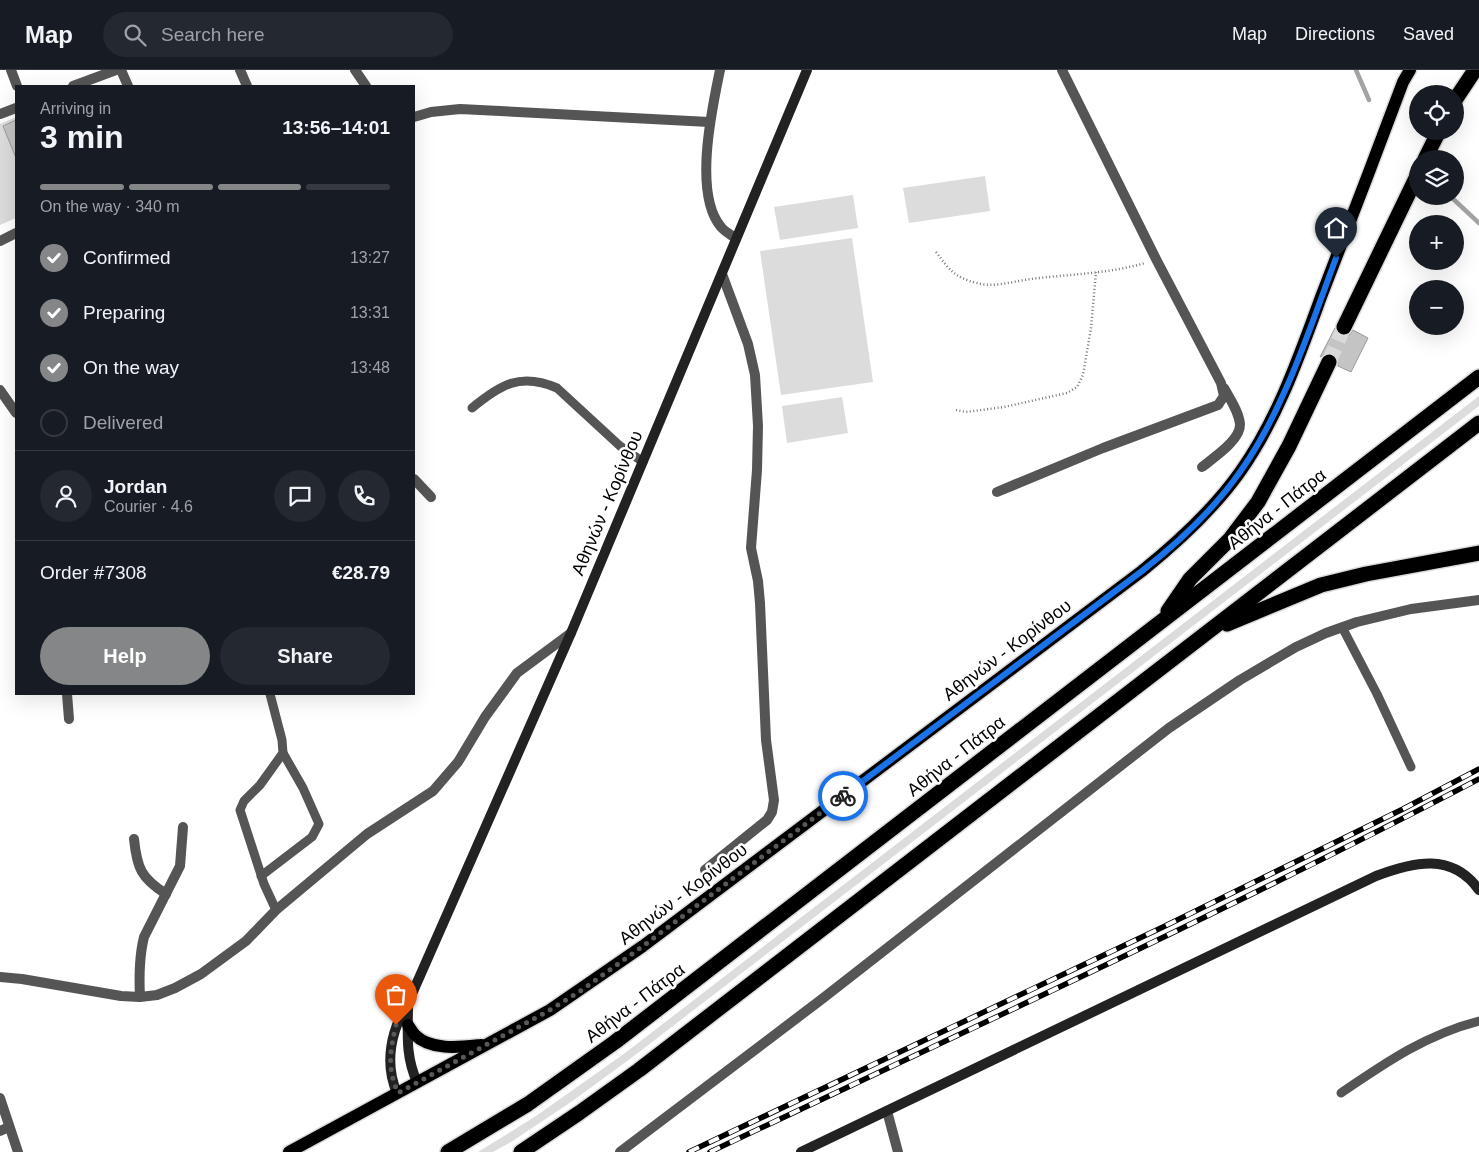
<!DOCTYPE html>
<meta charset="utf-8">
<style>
body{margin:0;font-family:Arial,sans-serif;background:#242831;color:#f1f3f6;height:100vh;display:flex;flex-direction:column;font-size:19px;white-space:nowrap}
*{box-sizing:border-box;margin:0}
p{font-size:16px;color:#9ea1a6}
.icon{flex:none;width:28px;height:28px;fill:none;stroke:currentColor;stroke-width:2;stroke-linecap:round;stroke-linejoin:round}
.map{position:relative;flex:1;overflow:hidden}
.details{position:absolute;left:15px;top:15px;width:400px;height:610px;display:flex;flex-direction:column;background:#171b24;border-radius:0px;box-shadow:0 5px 20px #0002}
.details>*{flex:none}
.buttons{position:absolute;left:1409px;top:15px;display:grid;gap:10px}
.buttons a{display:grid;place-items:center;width:55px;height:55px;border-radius:50%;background:#171b24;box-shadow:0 5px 20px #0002;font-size:25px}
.pin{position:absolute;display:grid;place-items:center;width:42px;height:42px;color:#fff;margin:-51px -21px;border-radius:50% 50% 50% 0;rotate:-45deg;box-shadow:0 0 5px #0007}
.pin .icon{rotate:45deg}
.courier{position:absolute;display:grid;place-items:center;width:50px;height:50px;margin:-25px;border:4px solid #1a73e8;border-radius:50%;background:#fff;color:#222;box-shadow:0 1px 6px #0007}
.headline em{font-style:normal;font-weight:600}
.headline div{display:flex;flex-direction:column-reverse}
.headline{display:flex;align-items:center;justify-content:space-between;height:85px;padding:0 25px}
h1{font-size:32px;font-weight:600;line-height:38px}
.bar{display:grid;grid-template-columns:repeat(4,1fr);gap:8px 5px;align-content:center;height:60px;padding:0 25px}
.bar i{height:6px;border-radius:4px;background:#363941}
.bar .current{background:#858687}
.bar p{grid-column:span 4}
.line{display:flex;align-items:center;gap:12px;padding:0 25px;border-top:1px solid #363941}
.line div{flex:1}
.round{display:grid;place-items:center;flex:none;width:52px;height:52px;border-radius:26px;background:#242831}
ol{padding:0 25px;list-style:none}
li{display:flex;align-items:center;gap:15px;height:55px}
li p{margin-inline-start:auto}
li .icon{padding:5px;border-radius:50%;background:#858687;color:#fff;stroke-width:4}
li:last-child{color:#9ea1a6}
li i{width:28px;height:28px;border:2px solid #363941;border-radius:50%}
.button{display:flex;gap:10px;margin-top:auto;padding:10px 25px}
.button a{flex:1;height:58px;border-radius:30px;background:#858687;color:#fff;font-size:20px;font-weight:600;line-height:58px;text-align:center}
.button a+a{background:#242831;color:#f1f3f6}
header{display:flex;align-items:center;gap:30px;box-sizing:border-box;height:70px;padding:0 25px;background:#171b24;border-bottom:1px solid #363941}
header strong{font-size:24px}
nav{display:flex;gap:28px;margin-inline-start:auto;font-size:18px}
.search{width:350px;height:45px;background:#242831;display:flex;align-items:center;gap:12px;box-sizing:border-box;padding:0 18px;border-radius:28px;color:#9ea1a6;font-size:19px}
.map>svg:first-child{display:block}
</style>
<header>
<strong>Map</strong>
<div class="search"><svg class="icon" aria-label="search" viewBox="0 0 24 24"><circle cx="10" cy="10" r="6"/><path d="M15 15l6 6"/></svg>Search here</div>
<nav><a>Map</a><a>Directions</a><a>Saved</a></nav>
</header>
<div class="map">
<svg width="1479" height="1082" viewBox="0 0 1479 1082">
<rect width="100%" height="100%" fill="#fff"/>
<g fill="#dcdcdc">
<polygon points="16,47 16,148 0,155 0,54"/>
<polygon points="985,106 990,141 909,153 903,118"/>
<polygon points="853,125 858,158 780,170 774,137"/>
<polygon points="852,168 873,312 781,325 760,181"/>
<polygon points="1479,326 1479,336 630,989 571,1032 511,1072 493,1082 478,1082 536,1046 625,983"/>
<polygon points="842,327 848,363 787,373 782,336"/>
</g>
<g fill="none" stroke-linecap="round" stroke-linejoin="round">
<g stroke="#a3a3a3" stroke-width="4.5">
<polyline points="1356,0 1369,30"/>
<polyline points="1450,126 1479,153"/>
</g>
</g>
<g fill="#c4c4c4" stroke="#999">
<polygon points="16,50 16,88 3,56"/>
<polygon points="1335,258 1340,266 1349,265 1353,260 1368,268 1351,302 1338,296 1337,287 1333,284 1328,283 1320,287"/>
</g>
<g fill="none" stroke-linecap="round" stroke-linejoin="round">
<polyline stroke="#d9d9d9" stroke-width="15" stroke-dasharray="15 8" stroke-linecap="butt" points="1329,292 1344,257"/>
<g stroke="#dbdbdb" stroke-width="15">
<g id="primary">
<path d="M408 955C410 958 412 962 415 965 431 981 461 977 481 975"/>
<path d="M289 1082 550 940 643 876 1142 501C1178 472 1213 440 1240 402 1277 350 1299 287 1321 227 1349 155 1376 84 1403 12L1410 0"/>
</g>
</g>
<g stroke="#dbdbdb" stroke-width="18">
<g id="highway">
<polyline points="1455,30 1475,0"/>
<polyline points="1425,89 1439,61"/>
<polyline points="1344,257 1418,104"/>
<polyline points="1168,541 1190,509 1230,469 1258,432 1289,376 1329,292"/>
<polyline points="1227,554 1321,515 1366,504 1479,483"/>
<polyline points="448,1082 528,1034 615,972 1479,307"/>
<polyline points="521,1082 579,1043 639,1000 1479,353"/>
</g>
</g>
<g stroke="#777" stroke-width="2.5" stroke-dasharray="1 2.5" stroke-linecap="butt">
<path d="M936 182C950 200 953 207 977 213 994 218 1014 211 1031 209 1069 204 1108 204 1145 193"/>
<polyline points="956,340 966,342 1004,337 1067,323 1077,317 1083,305 1091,258 1096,202"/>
</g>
<g stroke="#555" stroke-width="9">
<path d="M472 338C500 315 520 302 557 318L620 376 643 392"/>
<polyline points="1342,557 1377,624 1411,697"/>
<polyline points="270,624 282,670 283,683 260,715 244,731 240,740 264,814 276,840"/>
<polyline points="261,806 312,767 319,754 303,718 283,683"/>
<path d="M1341 1023C1385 993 1427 964 1479 951"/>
</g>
<g stroke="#555" stroke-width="10">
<polyline points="11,0 17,16"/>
<polyline points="121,0 128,16"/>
<polyline points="240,0 247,16"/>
<polyline points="355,0 366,16"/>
<path d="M720 0C712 39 693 124 721 157 725 162 732 165 736 169"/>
<polyline points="73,16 116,0"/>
<polyline points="0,44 16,38"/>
<polyline points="414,47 431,42 460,39 709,52"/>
<polyline points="0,171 16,163"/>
<polyline points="0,320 16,343"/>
<path d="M1202 397C1213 388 1241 370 1240 354 1239 342 1230 329 1224 318"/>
<polyline points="414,409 431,427"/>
<polyline points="997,422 1103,378 1218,335 1224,326 1221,313 1156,189 1062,0"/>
<polyline points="67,624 69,649"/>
<path d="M134 769C137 798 141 808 166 824"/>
<polyline points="705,800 767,750 772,742 774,730 766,670 760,533 758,511 751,478 757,400 758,356 755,305 748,274 722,204"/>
<polyline points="0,907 22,909 121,926 140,927 157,925 175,918 201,904 246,871 276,840 367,764 433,721 458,692 485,647 517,603 571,563"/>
<path d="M140 927C139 907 139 887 144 867L180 796 183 757"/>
<polyline points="0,1028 18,1082"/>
<polyline points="887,1041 898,1082"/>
<polyline points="0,1061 9,1057"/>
<polyline points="620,1082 822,929 1169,658 1240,610 1296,577 1326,563 1357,552 1411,539 1479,530"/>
</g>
<g stroke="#222" stroke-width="10">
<path d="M408 934C408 963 405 985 417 1012"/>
<path d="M397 1023C384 993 391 960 408 933L571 563 807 0"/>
<path d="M801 1082 1376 806C1413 792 1452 782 1479 820"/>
</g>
<use href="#primary" stroke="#000" stroke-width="12"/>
<use href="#highway" stroke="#000" stroke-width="15"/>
<g stroke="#000" stroke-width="5.5">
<g id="rail">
<polyline points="689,1082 1163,857 1403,739 1479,699"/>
<path d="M710 1082C968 960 1227 841 1479 709"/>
</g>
</g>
<use href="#rail" stroke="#fff" stroke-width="4" stroke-dasharray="11" stroke-linecap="butt"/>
</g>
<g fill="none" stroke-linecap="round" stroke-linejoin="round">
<path stroke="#595959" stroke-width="5" stroke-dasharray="0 9" d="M396 955C390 981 387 998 398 1023L550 940 582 920 643 876 843 726"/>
<path stroke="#1a73e8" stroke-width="6" d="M843 726 1142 501C1178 473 1214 439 1240 402 1285 338 1309 260 1336 188"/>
</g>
<g text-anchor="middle" stroke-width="5" stroke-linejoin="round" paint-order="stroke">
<g font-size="18" fill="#000" stroke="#fff">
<text transform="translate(607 433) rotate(-67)" y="6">Αθηνών - Κορίνθου</text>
<text transform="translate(1277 439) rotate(-38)" y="6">Αθήνα - Πάτρα</text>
<text transform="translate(1007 580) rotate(-37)" y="6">Αθηνών - Κορίνθου</text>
<text transform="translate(956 686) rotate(-38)" y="6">Αθήνα - Πάτρα</text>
<text transform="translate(683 824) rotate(-37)" y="6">Αθηνών - Κορίνθου</text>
<text transform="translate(635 933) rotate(-37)" y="6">Αθήνα - Πάτρα</text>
</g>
</g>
</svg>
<div class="buttons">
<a><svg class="icon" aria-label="locate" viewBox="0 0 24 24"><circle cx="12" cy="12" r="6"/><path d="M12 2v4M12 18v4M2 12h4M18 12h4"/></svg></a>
<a><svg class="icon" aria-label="layers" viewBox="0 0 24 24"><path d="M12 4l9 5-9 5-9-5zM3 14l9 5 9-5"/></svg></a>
<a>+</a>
<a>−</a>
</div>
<div class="pin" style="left:396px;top:955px;background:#ea580c"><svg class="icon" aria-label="bag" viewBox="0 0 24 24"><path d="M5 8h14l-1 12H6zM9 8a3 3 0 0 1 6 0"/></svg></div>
<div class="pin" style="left:1336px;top:188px;background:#1f2937"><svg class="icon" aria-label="home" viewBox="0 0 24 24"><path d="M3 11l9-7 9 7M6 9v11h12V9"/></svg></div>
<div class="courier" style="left:843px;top:726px"><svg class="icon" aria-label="bike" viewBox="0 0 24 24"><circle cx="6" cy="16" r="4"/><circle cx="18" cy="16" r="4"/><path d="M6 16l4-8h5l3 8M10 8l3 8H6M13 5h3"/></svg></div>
<section class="details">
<div class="headline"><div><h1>3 min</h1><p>Arriving in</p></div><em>13:56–14:01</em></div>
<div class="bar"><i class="current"></i><i class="current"></i><i class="current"></i><i></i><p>On the way · 340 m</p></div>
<ol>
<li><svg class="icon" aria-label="check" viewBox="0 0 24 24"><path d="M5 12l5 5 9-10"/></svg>Confirmed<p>13:27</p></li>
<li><svg class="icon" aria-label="check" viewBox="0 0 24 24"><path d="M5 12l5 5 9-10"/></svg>Preparing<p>13:31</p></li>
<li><svg class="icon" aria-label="check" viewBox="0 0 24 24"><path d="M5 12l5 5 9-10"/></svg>On the way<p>13:48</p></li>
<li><i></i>Delivered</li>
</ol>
<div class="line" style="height:90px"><a class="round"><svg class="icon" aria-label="person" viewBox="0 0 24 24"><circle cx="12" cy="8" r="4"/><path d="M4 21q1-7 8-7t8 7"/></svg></a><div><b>Jordan</b><p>Courier · 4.6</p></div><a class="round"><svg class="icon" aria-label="chat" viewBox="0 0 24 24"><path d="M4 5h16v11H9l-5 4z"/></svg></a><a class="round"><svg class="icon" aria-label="phone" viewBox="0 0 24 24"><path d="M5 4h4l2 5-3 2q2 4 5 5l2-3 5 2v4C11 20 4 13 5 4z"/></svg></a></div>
<div class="line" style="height:65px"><div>Order #7308</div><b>€28.79</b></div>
<div class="button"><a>Help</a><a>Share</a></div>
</section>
</div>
